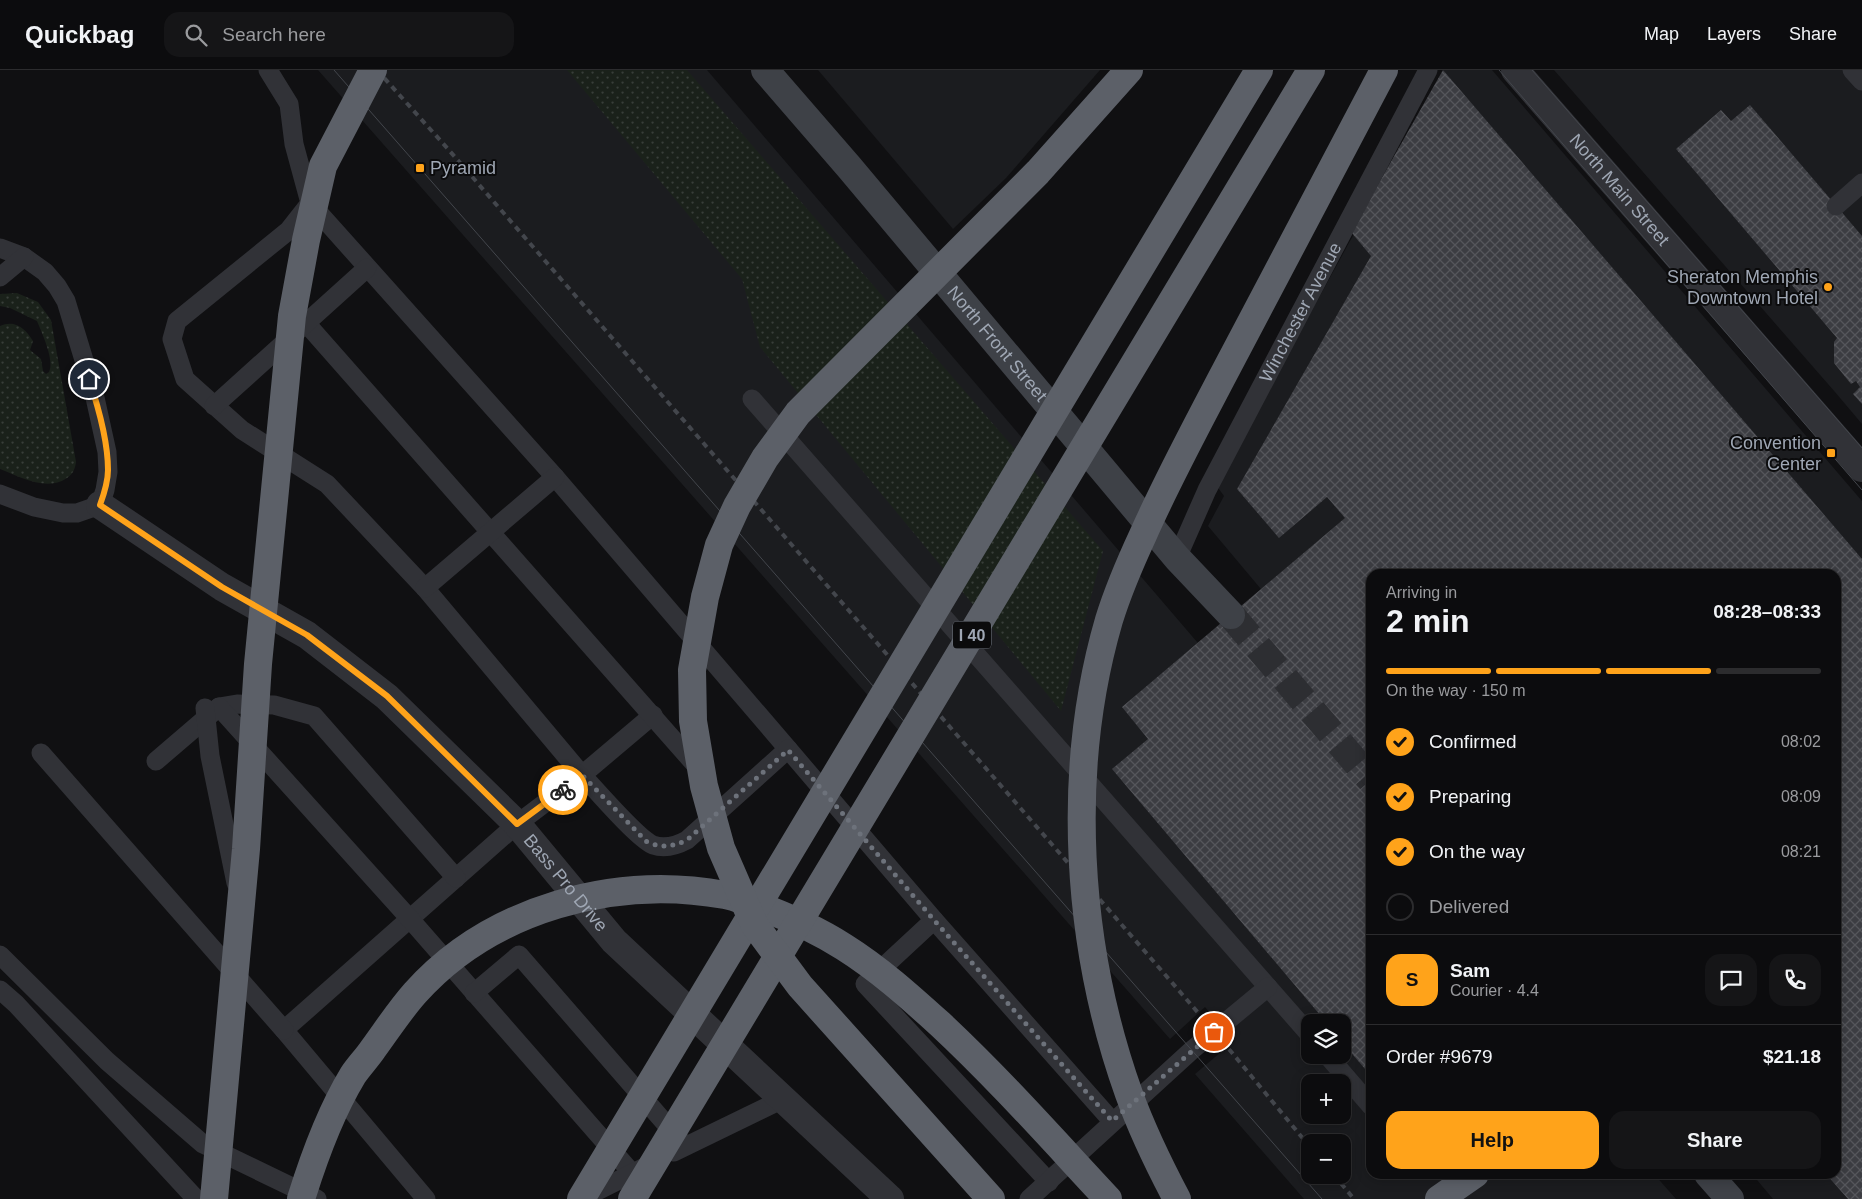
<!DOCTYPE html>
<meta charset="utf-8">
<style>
body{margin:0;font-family:Arial,sans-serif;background:#151517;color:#f1f3f6;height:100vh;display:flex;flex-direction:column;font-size:19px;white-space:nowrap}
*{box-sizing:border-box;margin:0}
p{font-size:16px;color:#9a9b9e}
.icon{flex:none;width:28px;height:28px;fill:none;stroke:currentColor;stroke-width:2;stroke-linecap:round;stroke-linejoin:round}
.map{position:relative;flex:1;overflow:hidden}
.sheet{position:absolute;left:1366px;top:499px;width:475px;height:610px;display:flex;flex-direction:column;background:#0c0c0e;border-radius:15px;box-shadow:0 2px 12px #0003,0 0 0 1px #2c2c2e}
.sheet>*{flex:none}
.buttons{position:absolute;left:1301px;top:944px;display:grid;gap:10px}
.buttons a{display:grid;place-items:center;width:50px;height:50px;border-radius:10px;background:#0c0c0e;box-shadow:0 2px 12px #0003,0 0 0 1px #2c2c2e;font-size:25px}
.pin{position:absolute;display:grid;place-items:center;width:42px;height:42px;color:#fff;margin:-21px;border:2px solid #fff;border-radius:50%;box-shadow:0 1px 5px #0007}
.courier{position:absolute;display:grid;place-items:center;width:50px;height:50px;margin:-25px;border:4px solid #ffa31a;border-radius:50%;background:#fff;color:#222;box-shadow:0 1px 6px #0007}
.head em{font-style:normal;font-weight:800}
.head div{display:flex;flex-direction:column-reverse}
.head{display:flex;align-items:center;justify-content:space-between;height:85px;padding:0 20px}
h1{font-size:32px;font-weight:800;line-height:38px}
.bar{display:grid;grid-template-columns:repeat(4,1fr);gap:8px 5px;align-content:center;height:60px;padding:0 20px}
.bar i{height:6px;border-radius:4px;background:#2c2c2e}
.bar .selected{background:#ffa31a}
.bar p{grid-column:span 4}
.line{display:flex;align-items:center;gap:12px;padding:0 20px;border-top:1px solid #2c2c2e}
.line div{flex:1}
.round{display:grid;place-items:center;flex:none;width:52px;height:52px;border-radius:15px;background:#151517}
ol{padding:0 20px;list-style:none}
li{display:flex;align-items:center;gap:15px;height:55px}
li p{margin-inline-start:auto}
li .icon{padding:5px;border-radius:50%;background:#ffa31a;color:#111;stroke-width:4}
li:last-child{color:#9a9b9e}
li i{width:28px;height:28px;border:2px solid #2c2c2e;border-radius:50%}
.primary-button{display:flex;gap:10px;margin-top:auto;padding:10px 20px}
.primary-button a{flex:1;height:58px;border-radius:15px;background:#ffa31a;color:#111;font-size:20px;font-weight:800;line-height:58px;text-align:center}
.primary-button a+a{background:#151517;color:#f1f3f6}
header{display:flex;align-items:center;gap:30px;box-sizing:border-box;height:70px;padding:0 25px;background:#0c0c0e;border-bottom:1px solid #2c2c2e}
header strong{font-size:24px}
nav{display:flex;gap:28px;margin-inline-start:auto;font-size:18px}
.search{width:350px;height:45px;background:#151517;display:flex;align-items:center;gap:12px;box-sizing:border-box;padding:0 18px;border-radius:15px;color:#9a9b9e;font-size:19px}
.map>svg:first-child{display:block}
</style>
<header>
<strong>Quickbag</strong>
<div class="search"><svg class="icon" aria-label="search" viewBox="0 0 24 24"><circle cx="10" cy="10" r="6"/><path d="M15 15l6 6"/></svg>Search here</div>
<nav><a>Map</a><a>Layers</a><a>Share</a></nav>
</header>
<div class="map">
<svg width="1862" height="1129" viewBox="0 0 1862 1129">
<defs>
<pattern id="green-dots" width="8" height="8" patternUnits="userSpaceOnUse" patternTransform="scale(1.25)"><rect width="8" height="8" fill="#1a211a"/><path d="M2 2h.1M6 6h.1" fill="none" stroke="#383e39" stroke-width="1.8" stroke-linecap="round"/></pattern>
<pattern id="building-cross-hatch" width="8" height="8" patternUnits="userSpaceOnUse" patternTransform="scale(1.25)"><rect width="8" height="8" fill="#3c3d42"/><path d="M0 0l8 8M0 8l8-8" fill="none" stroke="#55565b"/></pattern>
</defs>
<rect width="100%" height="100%" fill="#101012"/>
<g fill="#1b1c1f" fill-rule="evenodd">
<path d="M318 0H707L1371 775V1104H1654L1676 1129H1304L1195 1004 1234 971 1205 937 1170 969ZM1310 952H1342V985H1310ZM1310 1012H1342V1045H1310ZM1310 1072H1342V1105H1310Z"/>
<polygon points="818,0 1100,0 1006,108 953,159"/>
<polygon points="1444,0 1492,0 1862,431 1862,1129 1773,1129 1752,1104 1836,1104 1836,504 1371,504 1371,650 1208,456 1224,426 1216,415"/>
<polygon points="1554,0 1862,0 1862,354 1835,322"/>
</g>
<g fill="url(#green-dots)">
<polygon points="567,0 687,0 1103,481 1061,641 760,277 742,209"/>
<path d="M17 223 38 232 51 250 76 392C75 399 73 404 67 408 46 422 21 407 0 399V256C15 249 26 259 33 271L30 280 41 289 43 301 46 304 49 302C55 291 42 263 37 251L10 238 0 236V224Z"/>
</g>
<g fill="url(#building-cross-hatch)">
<polygon points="1443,0 1862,489 1862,1129 1848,1129 1826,1104 1836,1104 1836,504 1371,504 1371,1006 1342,972 1342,952 1326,952 1112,699 1148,669 1122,637 1345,448 1327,427 1279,468 1237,419 1371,186 1351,162"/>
<polygon points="1750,35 1862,166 1862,334 1853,324 1860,317 1856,311 1851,314 1834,293 1834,272 1837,268 1676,79 1721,40 1731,51"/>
</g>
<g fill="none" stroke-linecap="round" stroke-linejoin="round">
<polyline stroke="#2d2e32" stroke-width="28" stroke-dasharray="28 14" stroke-linecap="butt" points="1231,545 1371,710"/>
<g stroke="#313237" stroke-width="19">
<polyline points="268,0 289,34 294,74 310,133 288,161 177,251 172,269 185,309 242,360 327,414 425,518 582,705 517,754 284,960 426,1129"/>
<polyline points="1852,0 1862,11"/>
<path d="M310 133 555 407 788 679 687 770C676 776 665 779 653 775 638 769 596 720 582 705L653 645"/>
<polyline points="1836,136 1862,113"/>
<polyline points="0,178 24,187 45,202 57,216 66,231 94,323 107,382 108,402 105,420 100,435 77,443 63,443 34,437 0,424"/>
<polyline points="0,207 24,187"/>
<polyline points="306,253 700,700"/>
<polyline points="752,329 1310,965"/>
<polyline points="214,336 367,198"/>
<path id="s1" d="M1177 488 1207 420 1428 0"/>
<polyline points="425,518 555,407"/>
<polyline points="219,637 237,634 274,635 314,646 456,808"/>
<polyline points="788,679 934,850 1112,1051"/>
<polyline points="41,683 284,960"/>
<polyline points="156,691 219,637 410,849 632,1103"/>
<polyline points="934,850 865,914 1049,1112"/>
<polyline points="0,885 107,991 203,1074 317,1129"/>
<polyline points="0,920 16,934 196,1129"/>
<polyline points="474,923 519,885 685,1076"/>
<polyline points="1327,985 1371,1036"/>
<polyline points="674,1082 783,1029"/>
<polyline points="583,1128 643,1098"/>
<polyline points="1029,1129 1192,980 1268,917"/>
</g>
<g stroke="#313237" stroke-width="28">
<path id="s2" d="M1515 0 1862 398"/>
<path id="s3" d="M100 435 222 517 307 565 387 627 517 754 614 871 890 1129"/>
</g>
<g stroke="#3e4147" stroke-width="28">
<path id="s4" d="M765 0 849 97 1177 488 1231 545"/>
<polyline points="1708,1104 1730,1129"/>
</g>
<polyline stroke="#5c6068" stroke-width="28" points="1439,1129 1475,1104"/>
<g stroke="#43464c" stroke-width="1">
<polyline points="334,0 1322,1129"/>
<polyline points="1499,0 1862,420"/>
<polyline points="1532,0 1862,378"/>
</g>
<g stroke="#43464c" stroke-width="4" stroke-dasharray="6 5" stroke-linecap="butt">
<polyline points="377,0 448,79 1214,961 1310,1077"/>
<polyline points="1334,1105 1354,1129"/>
</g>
<polyline stroke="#313237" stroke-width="19" points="205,638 210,686 236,813"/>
<g stroke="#5c6068" stroke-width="28">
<polyline points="214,1129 246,779 258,594 292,246 306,170 323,96 373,0"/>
<path d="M301 1129C314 1087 330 1043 353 1005 359 996 367 988 373 979 387 960 399 941 415 923 491 838 615 805 725 825 736 827 746 832 756 835 786 846 816 859 844 877 879 899 909 926 940 954 999 1009 1053 1070 1108 1129"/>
<polyline points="581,1129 1259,0"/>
<polyline points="632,1129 1311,0"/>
<polyline points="991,1129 800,916 754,854 721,778 704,716 693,651 692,600 705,527 719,475 737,436 765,388 798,343 1038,102 1129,0"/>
<path d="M1177 1129C1159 1095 1142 1060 1129 1024 1076 876 1065 701 1109 550 1118 521 1130 493 1143 465 1166 413 1193 363 1219 313 1274 208 1329 104 1384 0"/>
</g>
</g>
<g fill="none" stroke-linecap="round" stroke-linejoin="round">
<path stroke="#6d727b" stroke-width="5" stroke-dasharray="0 9" d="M563 720 582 705 647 772C661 778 673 777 687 770L788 680 934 850 1112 1051 1214 962"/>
<path stroke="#ffa31a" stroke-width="6" d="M89 309C98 336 108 372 108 400 108 412 104 424 100 435L222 517 307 565 387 626 517 754 563 720"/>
</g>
<g fill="#ffa31a" stroke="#0b0b0c" stroke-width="2">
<rect x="415" y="93" width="10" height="10" rx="2.5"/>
<circle cx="1828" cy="217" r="5"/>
<rect x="1826" y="378" width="10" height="10" rx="2.5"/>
</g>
<g text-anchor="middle" stroke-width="4" stroke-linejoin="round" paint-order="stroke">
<rect fill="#0b0b0c" stroke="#737882" stroke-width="1" x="953" y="551.5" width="38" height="27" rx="4"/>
<g font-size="16" font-weight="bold" fill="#9fa7b4">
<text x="972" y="571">I 40</text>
</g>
<g font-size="18" fill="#9fa7b4" stroke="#0b0b0c" text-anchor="end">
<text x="430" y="104" text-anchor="start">Pyramid</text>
<text x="1818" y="213">Sheraton Memphis<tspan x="1818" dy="21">Downtown Hotel</tspan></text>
<text x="1821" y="379">Convention<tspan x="1821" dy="21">Center</tspan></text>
</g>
<g font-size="18" fill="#9fa7b4" stroke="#0b0b0c">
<text dy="6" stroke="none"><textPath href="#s2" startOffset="159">North Main Street</textPath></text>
<text dy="6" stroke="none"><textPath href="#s1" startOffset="275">Winchester Avenue</textPath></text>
<text dy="6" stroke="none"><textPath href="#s4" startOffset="359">North Front Street</textPath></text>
<text dy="6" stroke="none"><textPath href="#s3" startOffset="604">Bass Pro Drive</textPath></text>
</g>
</g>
</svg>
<div class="buttons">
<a><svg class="icon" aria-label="layers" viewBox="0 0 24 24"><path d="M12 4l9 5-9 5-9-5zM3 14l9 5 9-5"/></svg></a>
<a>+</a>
<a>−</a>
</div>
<div class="pin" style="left:1214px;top:962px;background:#ea580c"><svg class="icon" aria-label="bag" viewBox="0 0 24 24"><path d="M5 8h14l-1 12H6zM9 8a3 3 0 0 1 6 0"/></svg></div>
<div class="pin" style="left:89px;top:309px;background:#1f2937"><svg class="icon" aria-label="home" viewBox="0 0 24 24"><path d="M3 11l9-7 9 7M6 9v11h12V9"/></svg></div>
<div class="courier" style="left:563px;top:720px"><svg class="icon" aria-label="bike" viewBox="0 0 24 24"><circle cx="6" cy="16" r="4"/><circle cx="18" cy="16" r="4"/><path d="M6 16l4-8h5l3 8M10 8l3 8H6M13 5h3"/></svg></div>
<section class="sheet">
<div class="head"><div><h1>2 min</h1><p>Arriving in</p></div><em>08:28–08:33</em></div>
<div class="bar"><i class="selected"></i><i class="selected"></i><i class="selected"></i><i></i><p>On the way · 150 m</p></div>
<ol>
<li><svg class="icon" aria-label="check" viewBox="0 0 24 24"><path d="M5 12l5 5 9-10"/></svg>Confirmed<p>08:02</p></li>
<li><svg class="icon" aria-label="check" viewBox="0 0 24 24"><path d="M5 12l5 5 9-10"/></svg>Preparing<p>08:09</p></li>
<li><svg class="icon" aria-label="check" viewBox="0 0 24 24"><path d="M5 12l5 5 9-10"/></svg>On the way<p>08:21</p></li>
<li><i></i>Delivered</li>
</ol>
<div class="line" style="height:90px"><b class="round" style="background:#ffa31a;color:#111">S</b><div><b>Sam</b><p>Courier · 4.4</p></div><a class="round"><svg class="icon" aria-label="chat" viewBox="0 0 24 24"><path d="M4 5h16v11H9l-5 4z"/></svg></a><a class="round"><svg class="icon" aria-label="phone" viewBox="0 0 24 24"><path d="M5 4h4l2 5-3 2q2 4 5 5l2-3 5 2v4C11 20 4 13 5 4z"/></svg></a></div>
<div class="line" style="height:65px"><div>Order #9679</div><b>$21.18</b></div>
<div class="primary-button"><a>Help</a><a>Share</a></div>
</section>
</div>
